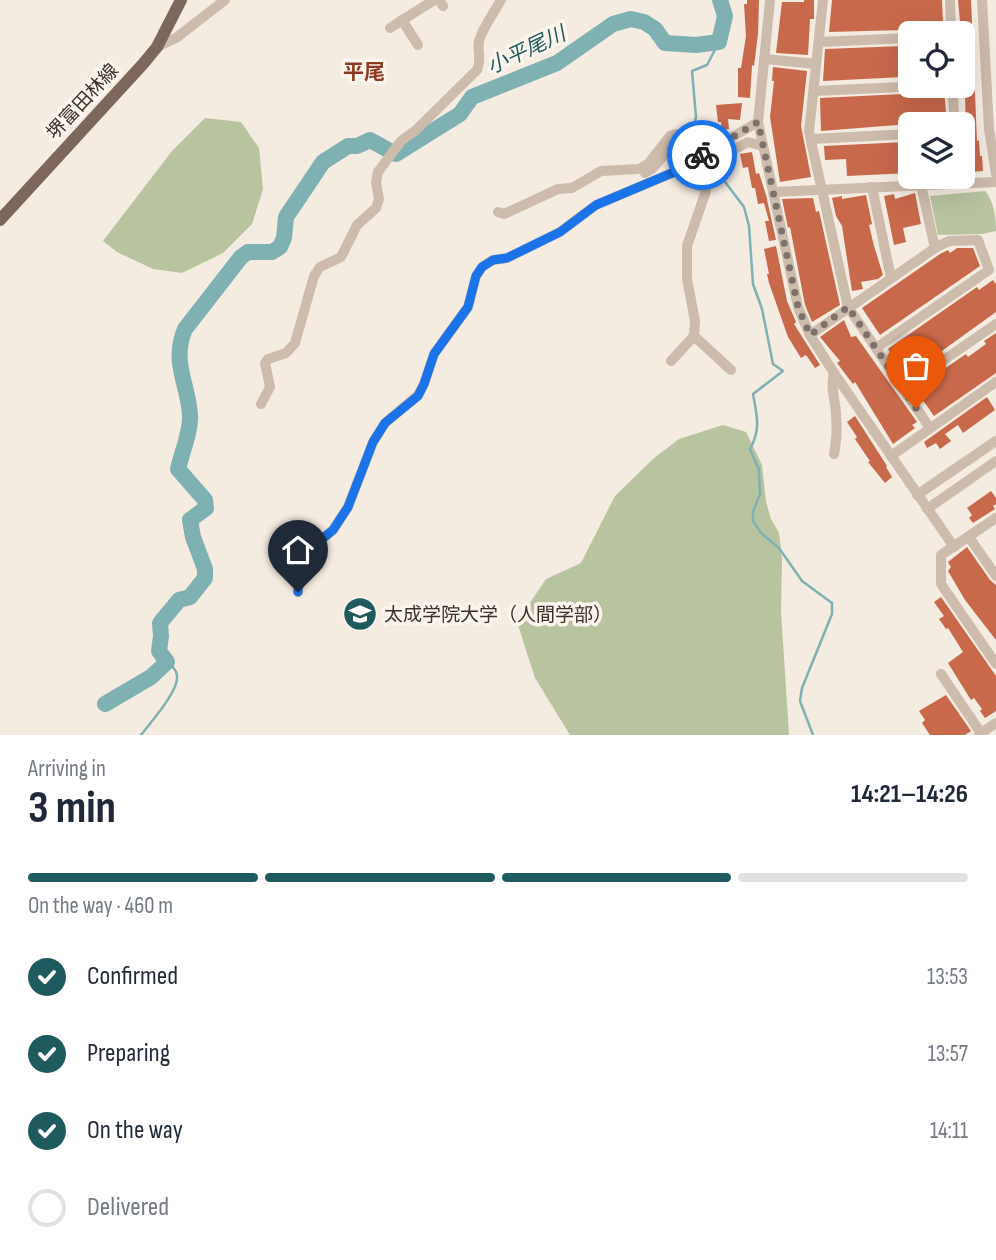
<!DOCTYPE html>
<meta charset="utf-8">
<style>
body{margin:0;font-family:"Sofia Sans Condensed","Noto Sans JP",sans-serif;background:#f6f6f7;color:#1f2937;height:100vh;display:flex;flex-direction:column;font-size:26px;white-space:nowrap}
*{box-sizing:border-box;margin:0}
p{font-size:23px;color:#747a83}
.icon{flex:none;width:38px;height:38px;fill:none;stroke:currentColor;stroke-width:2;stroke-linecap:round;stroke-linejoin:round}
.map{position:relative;height:735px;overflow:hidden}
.drawer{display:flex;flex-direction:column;background:#fff;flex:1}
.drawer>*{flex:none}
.controls{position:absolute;left:898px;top:21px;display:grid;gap:14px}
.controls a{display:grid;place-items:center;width:77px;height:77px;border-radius:10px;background:#fff;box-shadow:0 7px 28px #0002;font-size:35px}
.pin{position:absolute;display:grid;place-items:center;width:60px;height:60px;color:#fff;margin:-72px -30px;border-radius:50% 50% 50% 0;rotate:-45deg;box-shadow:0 0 7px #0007}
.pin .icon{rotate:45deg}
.courier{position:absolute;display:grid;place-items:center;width:70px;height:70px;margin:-35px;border:5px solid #1a73e8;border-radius:50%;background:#fff;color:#222;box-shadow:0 2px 9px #0007}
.overview em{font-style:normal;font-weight:700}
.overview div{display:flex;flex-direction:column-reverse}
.overview{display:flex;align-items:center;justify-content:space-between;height:119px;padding:0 28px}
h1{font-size:46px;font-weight:700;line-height:52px}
.bar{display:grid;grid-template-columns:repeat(4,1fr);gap:10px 7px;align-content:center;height:84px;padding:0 28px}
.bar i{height:9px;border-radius:5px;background:#e0e1e3}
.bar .selected{background:#1f5a5e}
.bar p{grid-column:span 4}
ol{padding:0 28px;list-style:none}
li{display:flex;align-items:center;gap:21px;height:77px}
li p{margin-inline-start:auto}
li .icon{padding:7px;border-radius:50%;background:#1f5a5e;color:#fff;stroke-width:4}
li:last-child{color:#747a83}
li i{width:38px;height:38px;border:4px solid #e0e1e3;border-radius:50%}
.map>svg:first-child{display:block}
</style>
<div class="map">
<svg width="996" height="735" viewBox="0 0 996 735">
<rect width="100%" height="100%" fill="#f4ebe1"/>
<g fill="#b8c4a0">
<polygon points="205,118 241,122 259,148 263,189 252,224 223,253 182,273 153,269 117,252 103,241 172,151"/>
<path d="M985 191C994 201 996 218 996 231L983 234 938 235 930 196Z"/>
<polygon points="723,425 746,432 762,465 766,502 771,519 779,533 782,560 781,611 789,735 570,735 535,678 517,622 546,579 581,563 615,496 653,459 679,439"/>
</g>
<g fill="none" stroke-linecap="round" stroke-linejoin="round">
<g stroke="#7fb0b2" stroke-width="2.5">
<polyline points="702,150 692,134 696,117 692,71 707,65 719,42"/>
<path d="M716 170 744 207 749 226 753 284 762 309 773 364 783 371 753 394C757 415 761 430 750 449L759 470 760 494 753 512V521L761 533 779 548 802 581 832 603V614L802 688 800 701 813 735"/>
<path d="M141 735C150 723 179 691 177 676 177 670 172 666 167 662"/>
</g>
<g stroke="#7fb0b2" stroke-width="16">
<polyline points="396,154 460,114 472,97 557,63 613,24 631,19 644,22 655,29 665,43 696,45 719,42 725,16 720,0"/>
<path d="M105 704 151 677 167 662 159 651 161 636 160 623 179 600 190 597 205 578V569L193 537 190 520 206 508 205 500 178 469C182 452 191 431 190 415 188 383 171 362 185 329L241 257 248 252H272L280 247 284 238 286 217 323 162 348 146H357L370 140 390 151"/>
</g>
</g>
<g fill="#c8694b">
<polygon points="747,0 759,0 758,34 754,66 752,65 750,98 738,97 738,68 741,68 746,36 744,4 747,4"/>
<polygon points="804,0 814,0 814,19 810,19 808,55 776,53 782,2 804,2"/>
<polygon points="832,0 942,0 943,21 941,21 941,29 829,32"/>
<polygon points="958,0 971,0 977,141 979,140 980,156 982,156 983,171 972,172 969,146 962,146 962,133 966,133 965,95 962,75 962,22 960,22"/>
<polygon points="903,46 904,77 823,81 825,49"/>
<polygon points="773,67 807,71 801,126 811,177 780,182 770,117 774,81 772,81"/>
<polygon points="944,89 947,124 910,124 821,131 820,98 923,93 929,90"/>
<polygon points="742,103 740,120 728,119 729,129 722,130 721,122 718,122 716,105"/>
<polygon points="905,142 906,160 910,160 910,173 847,176 846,159 825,160 824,146"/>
<polygon points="752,152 756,174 759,173 766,195 776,240 769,241 765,221 769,221 764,203 758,204 755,188 752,188 748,167 743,168 740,154"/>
<polygon points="915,193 921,224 903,228 906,242 894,245 884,196 894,194 895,199"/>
<polygon points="866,195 872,224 869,225 874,246 883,275 878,279 861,282 863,289 852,291 842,226 836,216 832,198 842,196 842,199"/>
<polygon points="813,198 816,212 819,211 840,305 812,322 805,305 790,227 788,228 782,199"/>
<polygon points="776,246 787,301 796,322 794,324 820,365 815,368 806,355 801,358 788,337 769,283 767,274 769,274 764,249"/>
<polygon points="957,248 973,248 980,266 880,335 862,308 940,254 948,250 950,253"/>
<polygon points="993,280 996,284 996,312 907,376 888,349 977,287 979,290"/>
<polygon points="844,320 851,337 856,336 917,422 912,425 915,428 893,444 855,382 853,384 843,371 837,363 840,361 820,337"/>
<polygon points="996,333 996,373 934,416 915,389 966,354 968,357 986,344 984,341"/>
<polygon points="987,397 995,410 963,433 958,425 945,434 951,441 940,449 936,443 927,448 924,442"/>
<polygon points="855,416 887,466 886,467 892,477 885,483 868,462 870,461 855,439 857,437 847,422"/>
<polygon points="991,491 996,498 996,504 993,506 995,509 973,523 969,518 972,515 967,508"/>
<polygon points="967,547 990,580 996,585 996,640 965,600 948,571 951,567 948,562"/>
<polygon points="941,597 996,676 996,711 985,718 980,711 982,709 974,698 971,700 948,663 963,652 948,628 946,629 939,619 944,616 934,602"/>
<polygon points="946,695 971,731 965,735 930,735 922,723 925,720 919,711"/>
</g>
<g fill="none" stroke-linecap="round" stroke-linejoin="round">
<g stroke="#cdbbac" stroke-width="10">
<polyline points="439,0 443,6"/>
<polyline points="770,0 758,122 798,307 810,335 834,373 954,547"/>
<polyline points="823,0 809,132 848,307 930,428"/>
<polyline points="950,0 951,33"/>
<polyline points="982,0 989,129 996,174"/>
<polyline points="402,20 418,45"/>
<polyline points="390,28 434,0"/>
<polyline points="819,42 910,38"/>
<polyline points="157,47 176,38 225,0"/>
<polyline points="765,59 816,64"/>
<polyline points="952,86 955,124"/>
<polyline points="814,91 923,86"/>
<polyline points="811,139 910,134"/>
<polyline points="722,143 758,122"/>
<polyline points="701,172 728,160 731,151 748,142 763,146"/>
<polyline points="645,173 652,169 672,146 680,148 690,162 699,186"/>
<polyline points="872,187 891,278"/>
<polyline points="773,192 996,182"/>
<polyline points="498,212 504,214 558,189 572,188 601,171 639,169 648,164 670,136 676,134 690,148 701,172 706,191 687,246 687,279 695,321 694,336 671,361"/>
<polyline points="810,335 935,248 921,185"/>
<polyline points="694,336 731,370"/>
<polyline points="876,348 989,270 978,240 949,241 935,248"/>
<polyline points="903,388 996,324"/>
<path d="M261 404 270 387 265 363 268 359 286 353 295 343 314 276 320 267 341 257 357 225 376 208 379 199 376 182 378 172 401 141 416 130 477 70C482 60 477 52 479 41 483 27 494 13 501 0"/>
<path d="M834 454C837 440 837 427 836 413 835 399 830 387 834 373"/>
<polyline points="891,456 996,382"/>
<polyline points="917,495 996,441"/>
<polyline points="927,509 996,461"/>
<polyline points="996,518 941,555 941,584 996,664"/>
<polyline points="969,537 996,576"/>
<polyline points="298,592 299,571 306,552 333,530 348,507 373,442 385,423 418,395 424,384 434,354 468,307 476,276 482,267 493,260 507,258 560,232 596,205 672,173 691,161"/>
<polyline points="941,674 981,733 979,735"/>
<polyline points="983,735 981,733 996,723"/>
</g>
<polyline stroke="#7d675c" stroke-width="12" points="0,220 143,64 157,47 181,0"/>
<polyline stroke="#cdbbac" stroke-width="10" points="691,161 722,143"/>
</g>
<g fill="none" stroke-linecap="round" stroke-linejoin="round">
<polyline stroke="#7c716b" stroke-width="7" stroke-dasharray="0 12.6" points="702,155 758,122 798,307 810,335 848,307 916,408"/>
<polyline stroke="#1a73e8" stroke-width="9" points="298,592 299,571 306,552 333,530 348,507 373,442 385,423 418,396 424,384 434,354 468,307 476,276 482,267 493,260 507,258 560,232 596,205 672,173 702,155"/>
</g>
<defs>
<g id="university-disc" transform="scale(1.75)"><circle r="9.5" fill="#1f5a5e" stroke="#fbf5ee"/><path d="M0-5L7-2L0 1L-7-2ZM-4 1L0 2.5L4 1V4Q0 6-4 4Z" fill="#fff"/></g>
</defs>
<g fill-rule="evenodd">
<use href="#university-disc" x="360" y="614"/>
</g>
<g text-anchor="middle" stroke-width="7" stroke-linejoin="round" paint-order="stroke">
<g font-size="19" fill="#3b302b" stroke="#fbf5ee">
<text transform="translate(82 101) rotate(-47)" y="7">堺富田林線</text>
</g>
<g font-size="19" fill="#3b302b" stroke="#fbf5ee" text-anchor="start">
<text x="384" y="621">太成学院大学（人間学部）</text>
</g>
<g font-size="21" font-style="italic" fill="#1f5a5e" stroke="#fbf5ee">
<text transform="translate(526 50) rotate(-25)" y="7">小平尾川</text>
</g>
<g font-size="21" font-weight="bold" fill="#8c3b22" stroke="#fbf5ee">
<text x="364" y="79">平尾</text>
</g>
</g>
</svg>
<div class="controls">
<a><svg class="icon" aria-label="locate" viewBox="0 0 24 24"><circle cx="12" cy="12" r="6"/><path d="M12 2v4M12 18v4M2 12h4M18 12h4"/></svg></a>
<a><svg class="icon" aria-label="layers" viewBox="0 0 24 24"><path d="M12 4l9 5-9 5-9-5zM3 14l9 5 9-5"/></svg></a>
</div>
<div class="pin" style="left:916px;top:408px;background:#ea580c"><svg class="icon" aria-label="bag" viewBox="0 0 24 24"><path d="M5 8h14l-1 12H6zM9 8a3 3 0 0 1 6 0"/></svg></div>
<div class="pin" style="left:298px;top:592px;background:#1f2937"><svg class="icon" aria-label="home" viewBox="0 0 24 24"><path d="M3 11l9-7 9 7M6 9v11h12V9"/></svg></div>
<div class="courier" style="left:702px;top:155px"><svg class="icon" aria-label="bike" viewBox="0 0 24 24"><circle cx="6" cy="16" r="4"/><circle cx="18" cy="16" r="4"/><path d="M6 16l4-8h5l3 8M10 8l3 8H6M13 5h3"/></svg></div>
</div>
<section class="drawer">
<div class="overview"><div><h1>3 min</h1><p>Arriving in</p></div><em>14:21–14:26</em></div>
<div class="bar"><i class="selected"></i><i class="selected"></i><i class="selected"></i><i></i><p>On the way · 460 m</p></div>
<ol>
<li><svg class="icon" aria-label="check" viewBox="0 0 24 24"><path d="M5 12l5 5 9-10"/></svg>Confirmed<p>13:53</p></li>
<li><svg class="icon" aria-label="check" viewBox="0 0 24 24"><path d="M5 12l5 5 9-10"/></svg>Preparing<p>13:57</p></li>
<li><svg class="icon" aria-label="check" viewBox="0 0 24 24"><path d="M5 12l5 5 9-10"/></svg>On the way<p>14:11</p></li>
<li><i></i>Delivered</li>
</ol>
</section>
